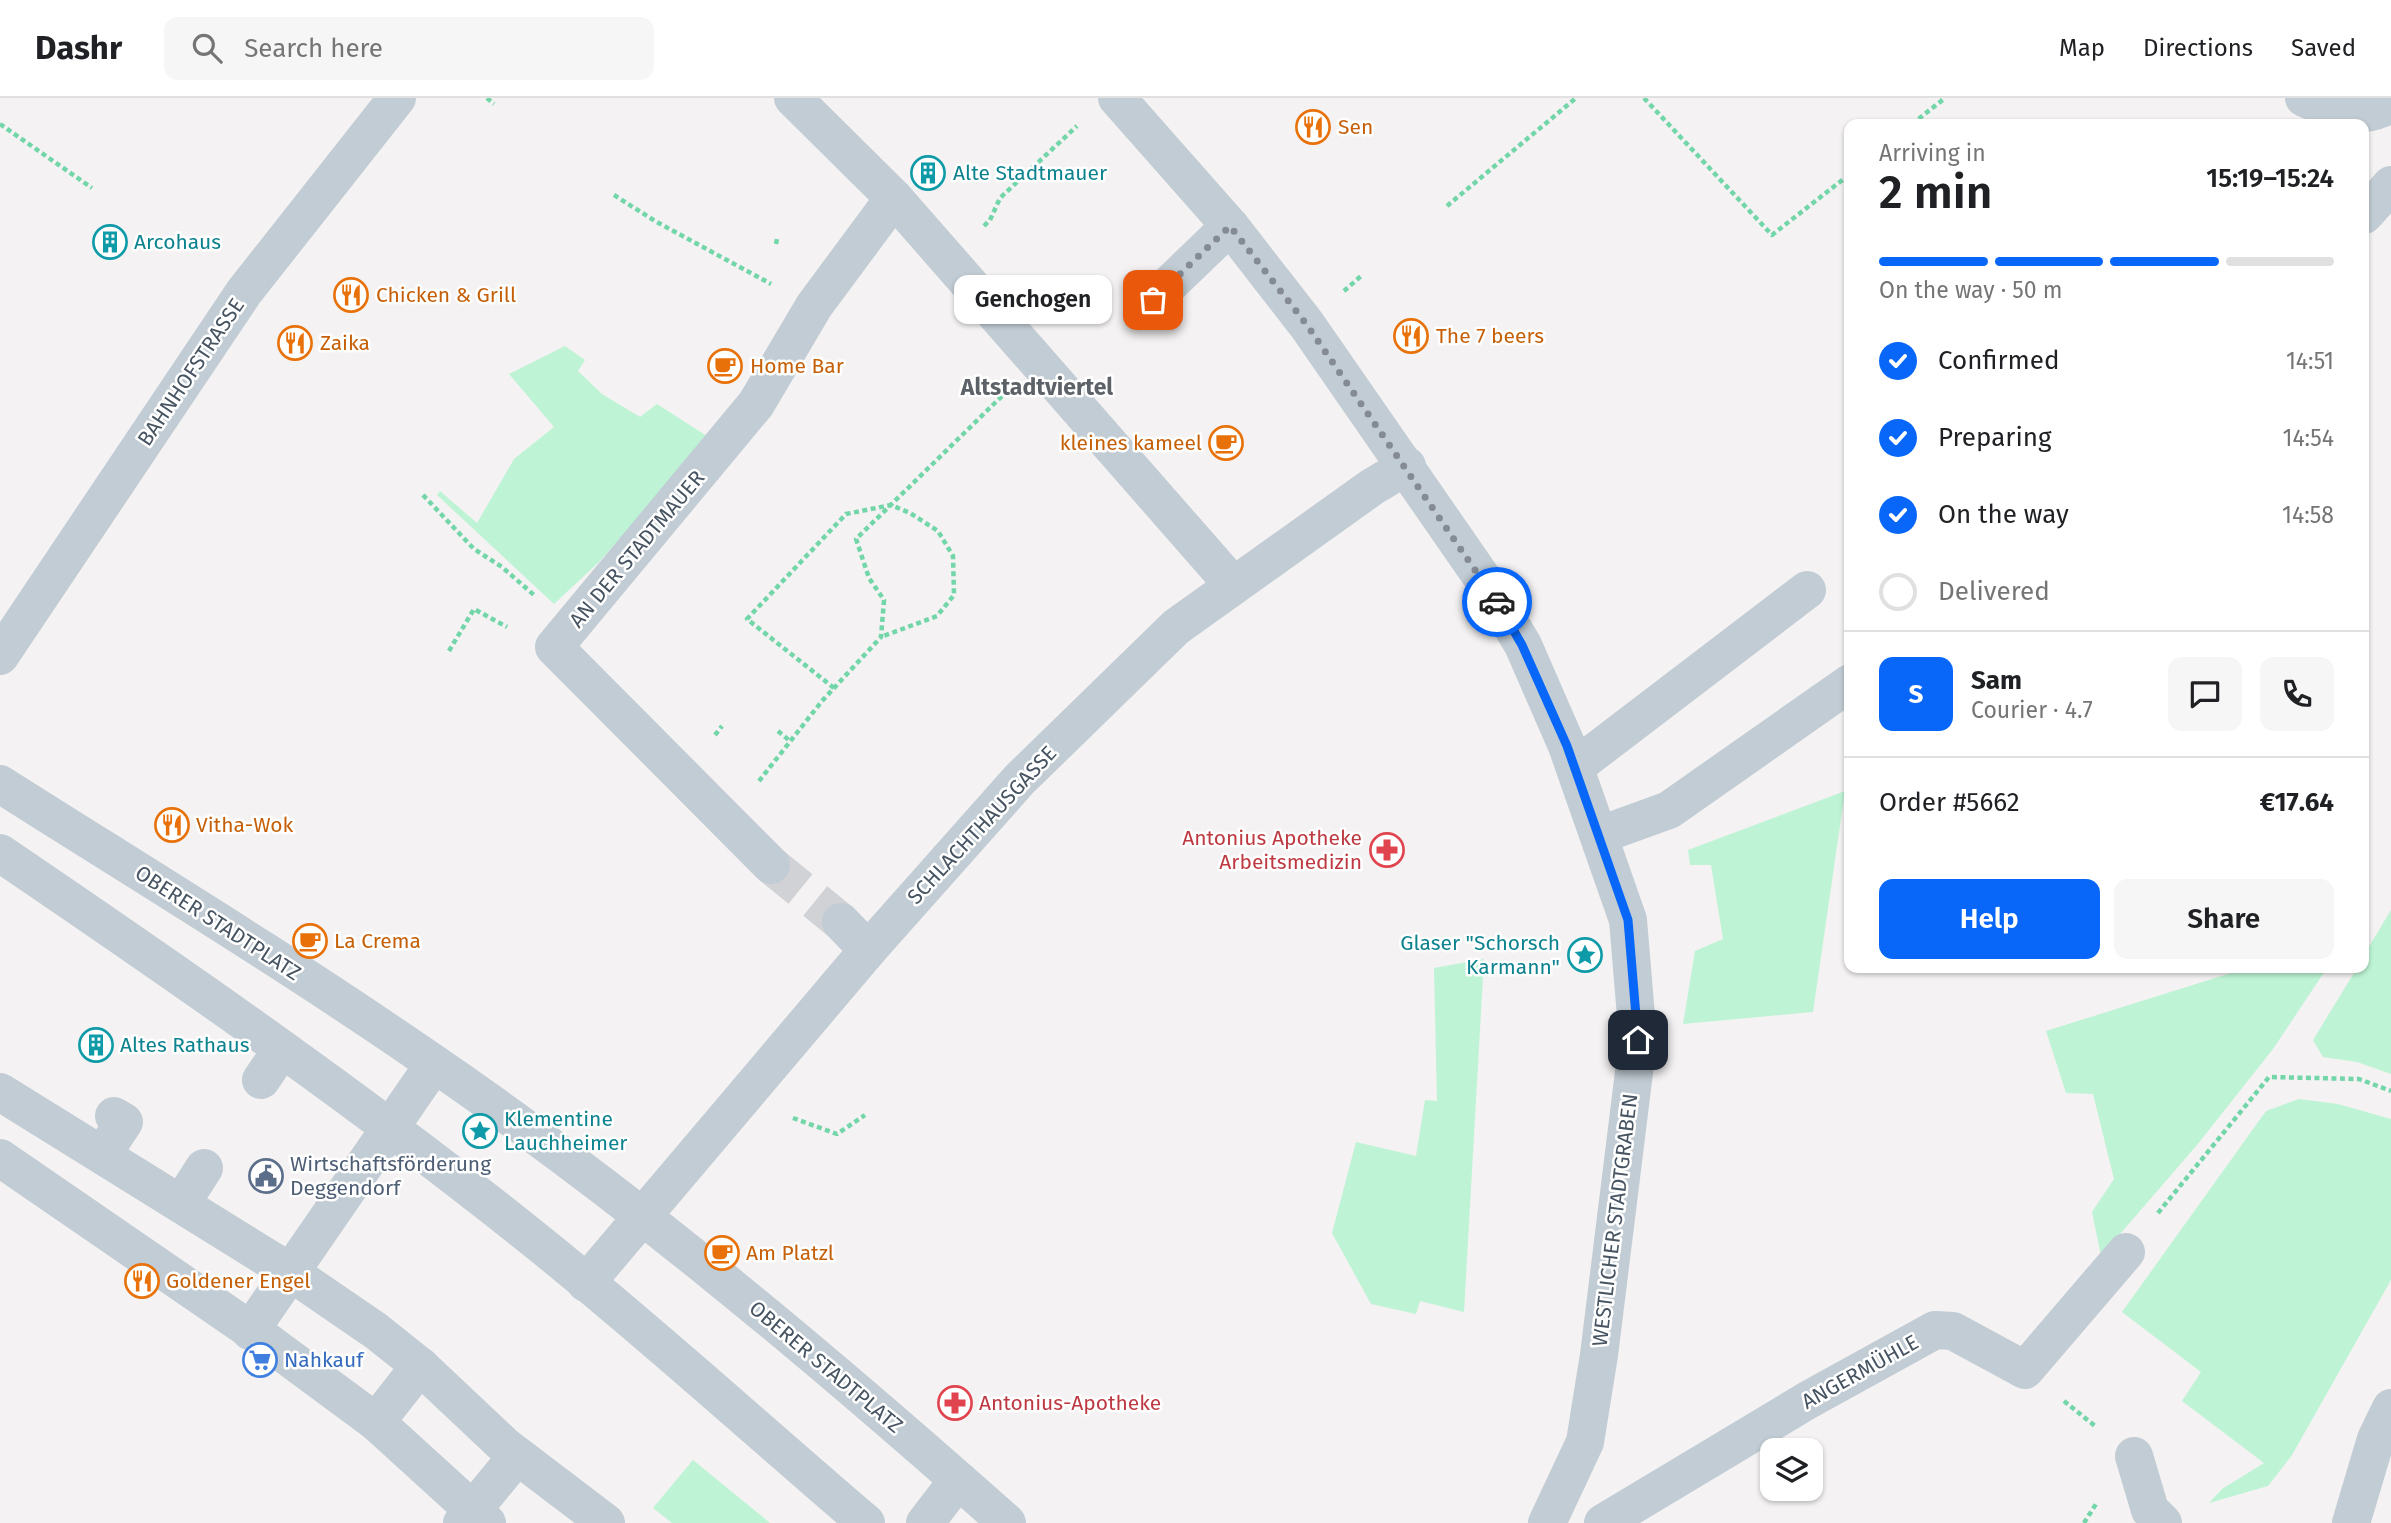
<!DOCTYPE html>
<meta charset="utf-8">
<style>
body{margin:0;font-family:"Fira Sans",sans-serif;background:#f6f6f6;color:#202124;height:100vh;display:flex;flex-direction:column;font-size:26px;white-space:nowrap}
*{box-sizing:border-box;margin:0}
p{font-size:23px;color:#757577}
.icon{flex:none;width:38px;height:38px;fill:none;stroke:currentColor;stroke-width:2;stroke-linecap:round;stroke-linejoin:round}
.map{position:relative;flex:1;overflow:hidden}
.details{position:absolute;left:1844px;top:21px;width:525px;height:854px;display:flex;flex-direction:column;background:#fff;border-radius:14px;box-shadow:0 2px 5px #0004}
.details>*{flex:none}
.tools{position:absolute;left:1760px;top:1340px;display:grid;gap:14px}
.tools a{display:grid;place-items:center;width:63px;height:63px;border-radius:14px;background:#fff;box-shadow:0 2px 5px #0004;font-size:35px}
.pin{position:absolute;display:grid;place-items:center;width:60px;height:60px;color:#fff;margin:-30px;border-radius:14px;box-shadow:0 4px 10px #0006}
.courier{position:absolute;display:grid;place-items:center;width:70px;height:70px;margin:-35px;border:5px solid #0867f8;border-radius:50%;background:#fff;color:#222;box-shadow:0 2px 9px #0007}
.bubble{position:absolute;height:49px;border-radius:14px;background:#fff;box-shadow:0 2px 5px #0004;font-size:23px;font-weight:600;line-height:49px;text-align:center}
.overview em{font-style:normal;font-weight:600}
.overview div{display:flex;flex-direction:column-reverse}
.overview{display:flex;align-items:center;justify-content:space-between;height:119px;padding:0 35px}
h1{font-size:46px;font-weight:600;line-height:52px}
.bar{display:grid;grid-template-columns:repeat(4,1fr);gap:10px 7px;align-content:center;height:84px;padding:0 35px}
.bar i{height:9px;border-radius:5px;background:#e0e0e0}
.bar .selected{background:#0867f8}
.bar p{grid-column:span 4}
.line{display:flex;align-items:center;gap:18px;padding:0 35px;border-top:2px solid #e0e0e0}
.line div{flex:1}
.round{display:grid;place-items:center;flex:none;width:74px;height:74px;border-radius:14px;background:#f6f6f6}
ol{padding:0 35px;list-style:none}
li{display:flex;align-items:center;gap:21px;height:77px}
li p{margin-inline-start:auto}
li .icon{padding:7px;border-radius:50%;background:#0867f8;color:#fff;stroke-width:4}
li:last-child{color:#757577}
li i{width:38px;height:38px;border:4px solid #e0e0e0;border-radius:50%}
.action{display:flex;gap:14px;margin-top:auto;padding:14px 35px}
.action a{flex:1;height:80px;border-radius:14px;background:#0867f8;color:#fff;font-size:28px;font-weight:600;line-height:80px;text-align:center}
.action a+a{background:#f6f6f6;color:#202124}
header{display:flex;align-items:center;gap:42px;box-sizing:border-box;height:98px;padding:0 35px;background:#fff;border-bottom:2px solid #e0e0e0}
header strong{font-size:33px}
nav{display:flex;gap:38px;margin-inline-start:auto;font-size:24px}
.search{width:490px;height:63px;background:#f6f6f6;display:flex;align-items:center;gap:18px;box-sizing:border-box;padding:0 24px;border-radius:14px;color:#757577;font-size:26px}
.map>svg:first-child{display:block}
</style>
<header>
<strong>Dashr</strong>
<div class="search"><svg class="icon" aria-label="search" viewBox="0 0 24 24"><circle cx="10" cy="10" r="6"/><path d="M15 15l6 6"/></svg>Search here</div>
<nav><a>Map</a><a>Directions</a><a>Saved</a></nav>
</header>
<div class="map">
<svg width="2391" height="1425" viewBox="0 0 2391 1425">
<rect width="100%" height="100%" fill="#f4f2f2"/>
<g fill="#bef4d5">
<polygon points="565,248 585,262 578,273 602,296 640,319 657,306 710,340 598,465 554,506 437,397 440,393 477,425 514,361 554,329 509,276"/>
<polygon points="1845,693 1813,914 1683,926 1695,853 1723,841 1711,767 1690,767 1688,752"/>
<polygon points="2391,812 2391,976 2357,964 2323,959 2313,942 2357,870 2364,870 2364,857"/>
<polygon points="1484,861 1464,1214 1420,1203 1416,1216 1371,1206 1332,1135 1356,1044 1416,1058 1425,1002 1437,1003 1434,870"/>
<polygon points="2247,870 2327,870 2273,951 2197,1047 2101,1158 2092,1114 2114,1081 2093,996 2066,995 2046,933"/>
<polygon points="2299,1001 2338,1006 2391,1021 2391,1182 2292,1357 2268,1388 2209,1405 2222,1391 2264,1365 2182,1303 2201,1274 2122,1214 2266,1013"/>
<polygon points="693,1362 770,1425 672,1425 653,1410"/>
</g>
<g fill="none" stroke-linecap="round" stroke-linejoin="round">
<polyline stroke="#d1d2d5" stroke-width="38" stroke-dasharray="38 19" stroke-linecap="butt" points="771,767 841,824"/>
<g stroke="#72d6a9" stroke-width="4.5" stroke-dasharray="5 3.5" stroke-linecap="butt">
<polyline points="487,0 494,6"/>
<polyline points="1644,0 1772,137 1850,76"/>
<polyline points="0,26 92,90"/>
<polyline points="1912,26 1945,0"/>
<polyline points="614,97 655,123 771,186"/>
<polyline points="1447,108 1576,0"/>
<polyline points="984,128 990,122 1000,100 1077,28"/>
<polyline points="776,146 777,141"/>
<polyline points="1344,193 1361,178"/>
<polyline points="423,397 474,451 502,469 534,497"/>
<polyline points="449,553 474,511 507,529"/>
<polyline points="834,590 747,521 846,416 891,407 910,415 938,433 953,458 954,497 937,518 881,539"/>
<polyline points="778,633 790,643"/>
<polyline points="715,637 722,628"/>
<polyline points="759,683 822,603 881,539 884,502 869,480 856,441 1003,297"/>
<polyline points="793,1020 837,1036 865,1017"/>
<polyline points="2158,1115 2269,979 2359,981 2391,993"/>
<polyline points="2064,1303 2095,1328"/>
<polyline points="2084,1425 2096,1406"/>
</g>
<g stroke="#c2ccd4" stroke-width="38">
<polyline points="793,0 894,100 1233,487"/>
<polyline points="1117,0 1230,128 1307,227 1485,484 1523,547 1567,648 1628,822 1638,942 1599,1257 1585,1344 1547,1425"/>
<path d="M2304 0C2335 14 2359 24 2391 6"/>
<polyline points="2364,117 2391,87"/>
<polyline points="1153,202 1230,128"/>
<polyline points="0,558 244,194 397,0"/>
<polyline points="1575,669 1807,492"/>
<path d="M0 686C142 776 285 863 423 958 629 1098 821 1260 1007 1425"/>
<polyline points="1600,737 1669,712 1850,585"/>
<path d="M0 755C184 880 366 1006 540 1146 651 1235 757 1332 866 1425"/>
<polyline points="771,767 554,549 756,306 814,208 894,100"/>
<polyline points="841,824 868,852"/>
<polyline points="261,982 282,951"/>
<polyline points="0,994 290,1174 376,1233 420,1268 506,1349 606,1425"/>
<polyline points="102,1057 124,1024 114,1018"/>
<polyline points="0,1060 265,1242 376,1324 487,1425"/>
<polyline points="181,1106 204,1070"/>
<polyline points="586,1185 868,852 1019,682 1176,529 1372,389 1407,368"/>
<polyline points="250,1233 434,966"/>
<polyline points="376,1324 420,1268"/>
<polyline points="2134,1358 2150,1412 2163,1425"/>
<polyline points="462,1425 517,1358"/>
<polyline points="925,1425 958,1382"/>
<polyline points="1603,1425 1808,1302 1935,1232 1953,1233 2025,1272 2126,1154"/>
<polyline points="2351,1425 2376,1341 2391,1310"/>
</g>
</g>
<g fill="none" stroke-linecap="round" stroke-linejoin="round">
<polyline stroke="#848b94" stroke-width="7" stroke-dasharray="0 12.6" points="1153,202 1230,128 1307,227 1497,504"/>
<polyline stroke="#0867f8" stroke-width="9" points="1497,504 1522,547 1567,648 1628,822 1638,942"/>
</g>
<defs>
<g id="restaurant-ring" transform="scale(1.75)"><circle r="9.5" fill="#fff" stroke="#e8710a" stroke-width="1.5"/><path d="M-5-6h1v4h1v-4h1v4h1v-4h1v5L-1.5 .5V6h-2V.5L-5-1ZM5-6V6H3V1.5H1.5Q1.5-4 5-6Z" fill="#e8710a"/></g>
<g id="building-ring" transform="scale(1.75)"><circle r="9.5" fill="#fff" stroke="#0f9aa8" stroke-width="1.5"/><path d="M-4-6H4V6H1V3H-1V6H-4ZM-2.5-4.3h1.7v1.8h-1.7ZM.8-4.3h1.7v1.8H.8ZM-2.5-1h1.7V.8h-1.7ZM.8-1h1.7V.8H.8Z" fill="#0f9aa8"/></g>
<g id="cafe-ring" transform="scale(1.75)"><circle r="9.5" fill="#fff" stroke="#e8710a" stroke-width="1.5"/><path d="M-5.5-4.5H6V0H3Q3 3.5 0 3.5H-2.5Q-5.5 3.5-5.5 0ZM3-3.2v2h1.7v-2ZM-6 4.5H4V6H-6Z" fill="#e8710a"/></g>
<g id="pharmacy-ring" transform="scale(1.75)"><circle r="9.5" fill="#fff" stroke="#e0444e" stroke-width="1.5"/><path d="M-2-6h4v4h4v4h-4v4h-4v-4h-4v-4h4Z" fill="#e0444e"/></g>
<g id="sight-ring" transform="scale(1.75)"><circle r="9.5" fill="#fff" stroke="#0f9aa8" stroke-width="1.5"/><path d="M0-6L1.8-2.2L6-1.7L2.9 1.2L3.7 5.4L0 3.3L-3.7 5.4L-2.9 1.2L-6-1.7L-1.8-2.2Z" fill="#0f9aa8"/></g>
<g id="civic-ring" transform="scale(1.75)"><circle r="9.5" fill="#fff" stroke="#5c6f8a" stroke-width="1.5"/><path d="M-.6-6.5H3V-4.5H.6V-3L4-1V1h2V6H-6V1h2V-1L-.6-3ZM-1.2 2.5V6h2.4V2.5Z" fill="#5c6f8a"/></g>
<g id="supermarket-ring" transform="scale(1.75)"><circle r="9.5" fill="#fff" stroke="#3f7fe0" stroke-width="1.5"/><path d="M-6-5.5h2.5l.6 2H6L4.5 2H-2.5L-4.4-4H-6ZM-1.5 3.2a1.3 1.3 0 1 0 .1 0ZM3 3.2a1.3 1.3 0 1 0 .1 0Z" fill="#3f7fe0"/></g>
</defs>
<g fill-rule="evenodd">
<use href="#restaurant-ring" x="1313" y="29"/>
<use href="#building-ring" x="928" y="75"/>
<use href="#building-ring" x="110" y="144"/>
<use href="#restaurant-ring" x="351" y="197"/>
<use href="#restaurant-ring" x="1411" y="238"/>
<use href="#restaurant-ring" x="295" y="245"/>
<use href="#cafe-ring" x="725" y="268"/>
<use href="#cafe-ring" x="1226" y="345"/>
<use href="#restaurant-ring" x="172" y="727"/>
<use href="#pharmacy-ring" x="1387" y="752"/>
<use href="#cafe-ring" x="310" y="843"/>
<use href="#sight-ring" x="1585" y="857"/>
<use href="#building-ring" x="96" y="947"/>
<use href="#sight-ring" x="480" y="1033"/>
<use href="#civic-ring" x="266" y="1078"/>
<use href="#cafe-ring" x="722" y="1155"/>
<use href="#restaurant-ring" x="142" y="1183"/>
<use href="#supermarket-ring" x="260" y="1262"/>
<use href="#pharmacy-ring" x="955" y="1305"/>
</g>
<g text-anchor="middle" stroke-width="5" stroke-linejoin="round" paint-order="stroke">
<g font-size="21" fill="#c56008" stroke="#fff" text-anchor="start">
<text x="1338" y="36">Sen</text>
<text x="376" y="204">Chicken &amp; Grill</text>
<text x="1436" y="245">The 7 beers</text>
<text x="320" y="252">Zaika</text>
<text x="750" y="275">Home Bar</text>
<text x="1202" y="352" text-anchor="end">kleines kameel</text>
<text x="196" y="734">Vitha-Wok</text>
<text x="334" y="850">La Crema</text>
<text x="746" y="1162">Am Platzl</text>
<text x="166" y="1190">Goldener Engel</text>
</g>
<g font-size="21" fill="#0d838f" stroke="#fff" text-anchor="start">
<text x="953" y="82">Alte Stadtmauer</text>
<text x="134" y="151">Arcohaus</text>
<text x="1560" y="852" text-anchor="end">Glaser "Schorsch<tspan x="1560" dy="24">Karmann"</tspan></text>
<text x="120" y="954">Altes Rathaus</text>
<text x="504" y="1028">Klementine<tspan x="504" dy="24">Lauchheimer</tspan></text>
</g>
<g font-size="21" fill="#475462" stroke="#fff">
<text transform="translate(191 274) rotate(-56)" y="7">BAHNHOFSTRASSE</text>
<text transform="translate(637 451) rotate(-50)" y="7">AN DER STADTMAUER</text>
<text transform="translate(982 727) rotate(-47)" y="7">SCHLACHTHAUSGASSE</text>
<text transform="translate(218 825) rotate(33)" y="7">OBERER STADTPLATZ</text>
<text transform="translate(1615 1122) rotate(-83)" y="7">WESTLICHER STADTGRABEN</text>
<text transform="translate(826 1269) rotate(40)" y="7">OBERER STADTPLATZ</text>
<text transform="translate(1860 1274) rotate(-29)" y="7">ANGERMÜHLE</text>
</g>
<g font-size="21" fill="#be3a42" stroke="#fff" text-anchor="end">
<text x="1362" y="747">Antonius Apotheke<tspan x="1362" dy="24">Arbeitsmedizin</tspan></text>
<text x="979" y="1312" text-anchor="start">Antonius-Apotheke</text>
</g>
<g font-size="21" fill="#4e5e75" stroke="#fff" text-anchor="start">
<text x="290" y="1073">Wirtschaftsförderung<tspan x="290" dy="24">Deggendorf</tspan></text>
</g>
<g font-size="21" fill="#366cbe" stroke="#fff" text-anchor="start">
<text x="284" y="1269">Nahkauf</text>
</g>
<g font-size="23" font-weight="bold" fill="#5d6268" stroke="#fff">
<text x="1037" y="297">Altstadtviertel</text>
</g>
</g>
</svg>
<div class="tools">
<a><svg class="icon" aria-label="layers" viewBox="0 0 24 24"><path d="M12 4l9 5-9 5-9-5zM3 14l9 5 9-5"/></svg></a>
</div>
<div class="pin" style="left:1153px;top:202px;background:#ea580c"><svg class="icon" aria-label="bag" viewBox="0 0 24 24"><path d="M5 8h14l-1 12H6zM9 8a3 3 0 0 1 6 0"/></svg></div>
<div class="pin" style="left:1638px;top:942px;background:#1f2937"><svg class="icon" aria-label="home" viewBox="0 0 24 24"><path d="M3 11l9-7 9 7M6 9v11h12V9"/></svg></div>
<div class="courier" style="left:1497px;top:504px"><svg class="icon" aria-label="car" viewBox="0 0 24 24"><path d="M5 17H2v-5l4-1 3-4h7l3 4 3 1v5h-3M9 17h6M6 11h13"/><circle cx="7" cy="17" r="2"/><circle cx="17" cy="17" r="2"/></svg></div>
<div class="bubble" style="left:954px;top:177px;width:158px">Genchogen</div>
<section class="details">
<div class="overview"><div><h1>2 min</h1><p>Arriving in</p></div><em>15:19–15:24</em></div>
<div class="bar"><i class="selected"></i><i class="selected"></i><i class="selected"></i><i></i><p>On the way · 50 m</p></div>
<ol>
<li><svg class="icon" aria-label="check" viewBox="0 0 24 24"><path d="M5 12l5 5 9-10"/></svg>Confirmed<p>14:51</p></li>
<li><svg class="icon" aria-label="check" viewBox="0 0 24 24"><path d="M5 12l5 5 9-10"/></svg>Preparing<p>14:54</p></li>
<li><svg class="icon" aria-label="check" viewBox="0 0 24 24"><path d="M5 12l5 5 9-10"/></svg>On the way<p>14:58</p></li>
<li><i></i>Delivered</li>
</ol>
<div class="line" style="height:126px"><b class="round" style="background:#0867f8;color:#fff">S</b><div><b>Sam</b><p>Courier · 4.7</p></div><a class="round"><svg class="icon" aria-label="chat" viewBox="0 0 24 24"><path d="M4 5h16v11H9l-5 4z"/></svg></a><a class="round"><svg class="icon" aria-label="phone" viewBox="0 0 24 24"><path d="M5 4h4l2 5-3 2q2 4 5 5l2-3 5 2v4C11 20 4 13 5 4z"/></svg></a></div>
<div class="line" style="height:91px"><div>Order #5662</div><b>€17.64</b></div>
<div class="action"><a>Help</a><a>Share</a></div>
</section>
</div>
